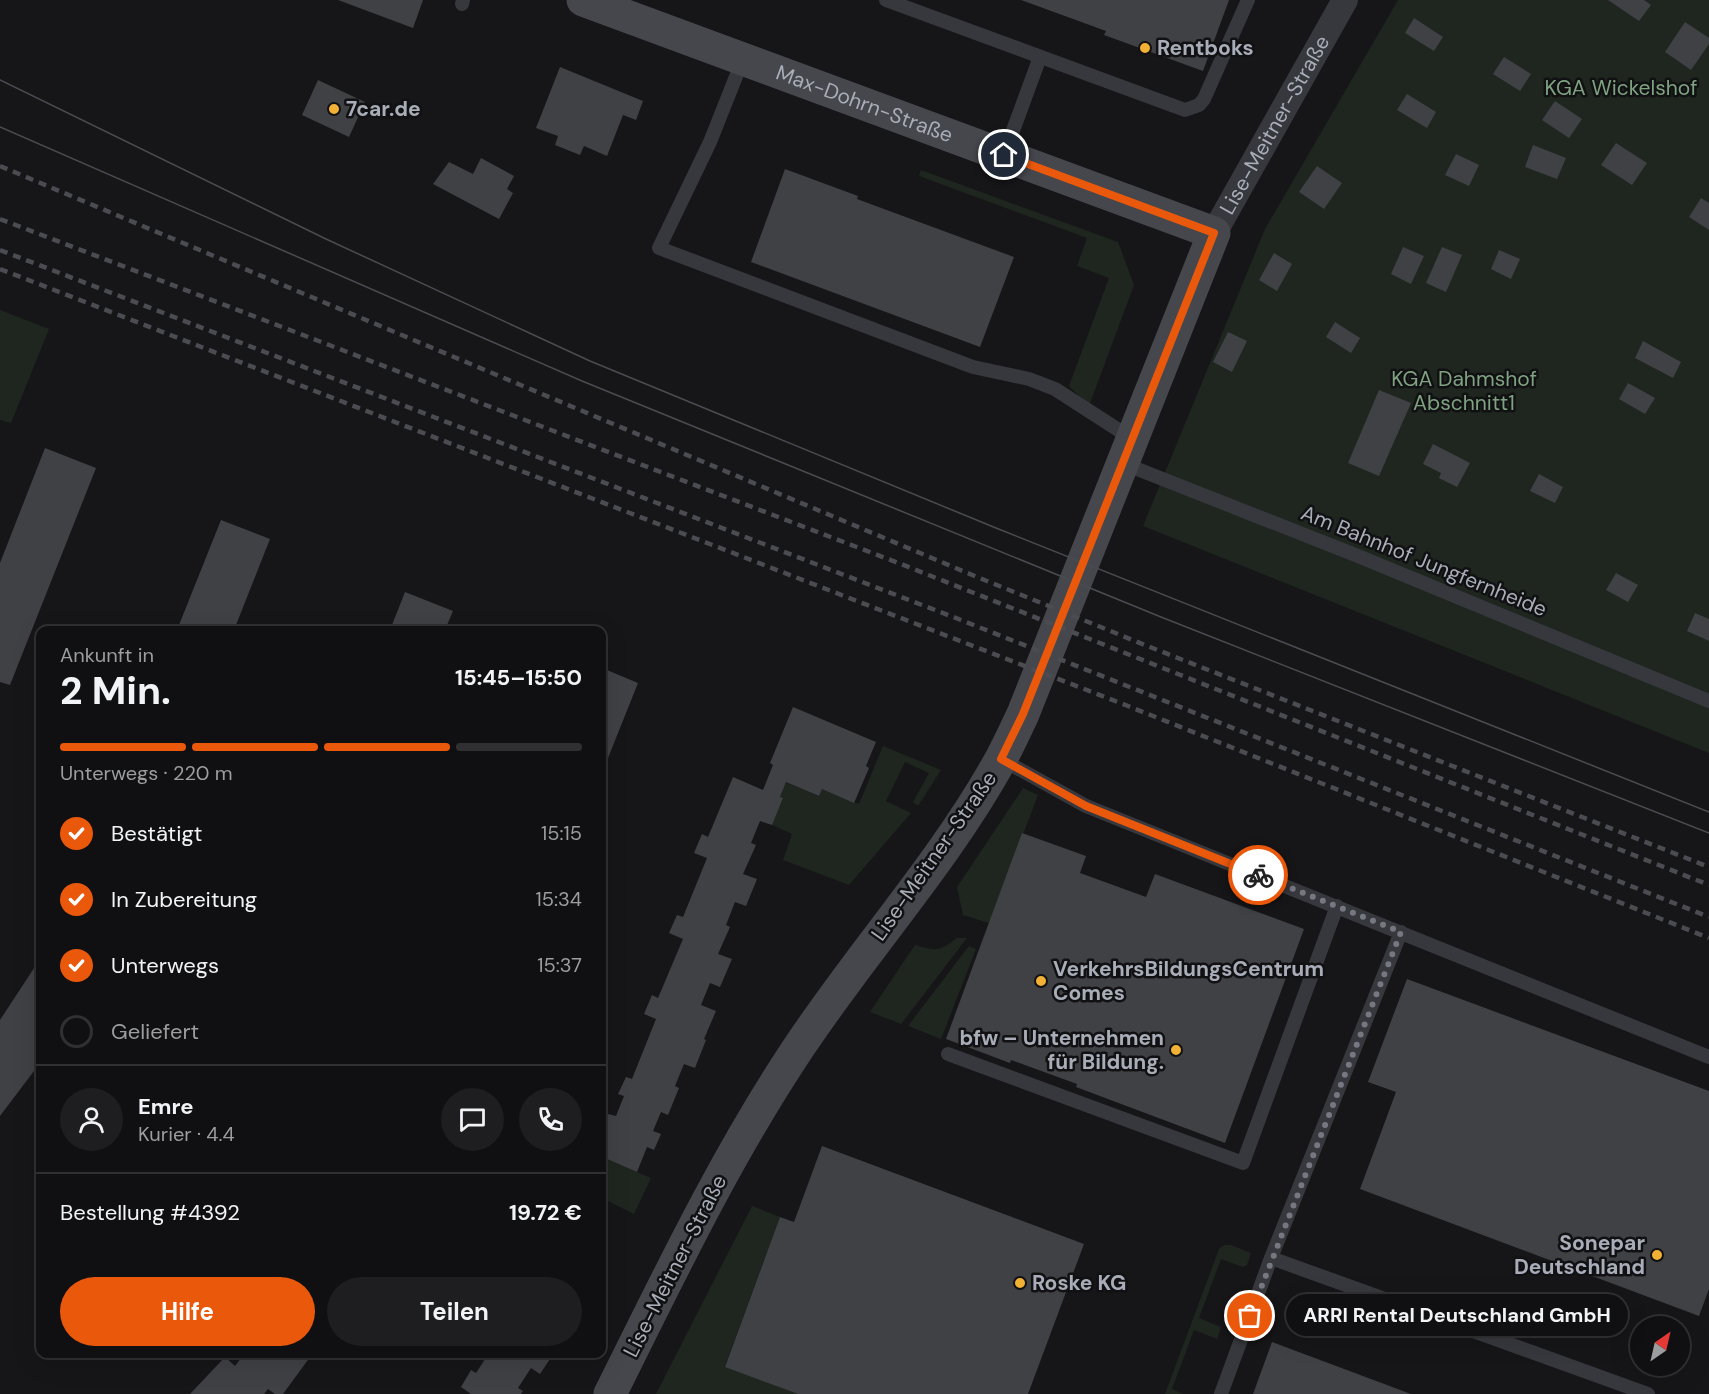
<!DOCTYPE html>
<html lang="de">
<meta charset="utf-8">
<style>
body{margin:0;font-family:"DM Sans",sans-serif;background:#1e1e20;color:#f1f3f6;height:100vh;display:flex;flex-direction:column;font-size:22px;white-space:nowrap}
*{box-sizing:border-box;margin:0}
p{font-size:20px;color:#9c9d9f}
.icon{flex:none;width:33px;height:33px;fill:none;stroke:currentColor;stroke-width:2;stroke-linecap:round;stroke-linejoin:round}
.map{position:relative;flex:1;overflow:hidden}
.side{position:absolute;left:36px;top:626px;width:570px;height:732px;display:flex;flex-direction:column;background:#101012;border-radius:12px;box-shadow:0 6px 24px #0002,0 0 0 2px #303032}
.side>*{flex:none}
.needle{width:39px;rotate:34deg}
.tools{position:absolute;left:1630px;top:1316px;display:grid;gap:12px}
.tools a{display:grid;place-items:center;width:60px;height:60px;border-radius:50%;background:#101012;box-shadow:0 6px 24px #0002,0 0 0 2px #303032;font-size:30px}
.pin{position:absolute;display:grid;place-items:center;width:51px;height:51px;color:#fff;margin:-26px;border:3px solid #fff;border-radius:50%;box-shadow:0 2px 6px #0007}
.courier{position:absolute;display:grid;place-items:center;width:60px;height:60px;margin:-30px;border:4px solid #ea580c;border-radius:50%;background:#fff;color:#222;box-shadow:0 2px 8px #0007}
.bubble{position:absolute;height:42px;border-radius:21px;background:#101012;box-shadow:0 6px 24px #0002,0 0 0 2px #303032;font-size:20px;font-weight:700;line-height:42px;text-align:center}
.overview em{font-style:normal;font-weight:700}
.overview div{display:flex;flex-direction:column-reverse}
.overview{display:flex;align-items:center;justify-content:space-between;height:102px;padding:0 24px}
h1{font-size:39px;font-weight:700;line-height:45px}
.bar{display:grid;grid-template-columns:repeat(4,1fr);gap:9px 6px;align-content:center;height:72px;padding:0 24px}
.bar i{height:8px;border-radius:4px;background:#303032}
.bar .selected{background:#ea580c}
.bar p{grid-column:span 4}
.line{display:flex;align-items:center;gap:15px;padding:0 24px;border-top:2px solid #303032}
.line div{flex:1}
.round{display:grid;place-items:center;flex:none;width:63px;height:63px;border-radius:32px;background:#1e1e20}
ol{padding:0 24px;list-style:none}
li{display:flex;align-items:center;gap:18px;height:66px}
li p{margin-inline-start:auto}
li .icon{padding:6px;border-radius:50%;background:#ea580c;color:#fff;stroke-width:4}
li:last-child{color:#9c9d9f}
li i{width:33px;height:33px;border:3px solid #303032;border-radius:50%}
.button{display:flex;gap:12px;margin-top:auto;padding:12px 24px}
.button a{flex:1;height:69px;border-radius:36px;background:#ea580c;color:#fff;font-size:24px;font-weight:700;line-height:69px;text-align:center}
.button a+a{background:#1e1e20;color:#f1f3f6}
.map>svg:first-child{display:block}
</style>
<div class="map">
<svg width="1709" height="1394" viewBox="0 0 1709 1394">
<rect width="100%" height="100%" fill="#161618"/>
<g fill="#1e261f">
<polygon points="1398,0 1709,0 1709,753 1143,526 1265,229"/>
<polygon points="921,170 1118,242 1134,285 1089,406 1069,386 1109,278 1077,266 1087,238 919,176"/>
<polygon points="0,310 49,329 11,423 0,420"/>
<polygon points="883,746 941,770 918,806 913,802 929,773 905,762 886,801 911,813 849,885 783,860 792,834 772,825 782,798 780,797 786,782 818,796 822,789 859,804"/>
<polygon points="1023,788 1038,795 989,923 963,915 957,887"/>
<path d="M957 938H967L901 1024 870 1012 915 945C936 951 939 952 957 938Z"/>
<polygon points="969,946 976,949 941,1039 908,1026"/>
<polygon points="607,1159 651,1178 634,1214 602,1198 602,1162 605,1164"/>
<polygon points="752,1206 780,1217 725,1366 798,1394 656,1394"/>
<polygon points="1225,1245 1231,1245 1251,1253 1247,1265 1243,1267 1221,1259 1199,1318 1221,1327 1217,1339 1194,1330 1172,1389 1183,1394 1165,1394 1219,1249"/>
</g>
<g fill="#404145">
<polygon points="338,0 423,0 413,28"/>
<polygon points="1021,0 1229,0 1203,71 1104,35 1106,31"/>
<polygon points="1608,0 1644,0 1651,5 1639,21"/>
<polygon points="1414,18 1443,37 1434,51 1405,33"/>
<polygon points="1685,22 1709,38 1709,44 1691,70 1665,52"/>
<polygon points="1504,57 1531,74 1520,91 1493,74"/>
<polygon points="560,67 643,101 636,120 623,115 607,156 584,146 580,155 555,145 558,136 536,128"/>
<polygon points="318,80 365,102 349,137 302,115"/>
<polygon points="1407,94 1436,112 1427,128 1397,110"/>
<polygon points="1555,101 1582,119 1569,138 1542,120"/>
<polygon points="1616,143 1647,163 1632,185 1601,165"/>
<polygon points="1533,145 1566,158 1557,179 1525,167"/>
<polygon points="1456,154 1479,165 1469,186 1445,175"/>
<polygon points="481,158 514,176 507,189 513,193 499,219 433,184 449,162 473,174"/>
<polygon points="1317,166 1342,183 1324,209 1299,192"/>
<polygon points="785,169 858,196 857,199 1014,257 980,347 751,262"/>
<polygon points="1701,198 1709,203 1709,230 1689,217"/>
<polygon points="1403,247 1424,256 1411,284 1391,274"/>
<polygon points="1442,247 1462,255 1446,292 1426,283"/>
<polygon points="1499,250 1520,259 1511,279 1491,269"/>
<polygon points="1274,253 1292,264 1277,291 1259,280"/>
<polygon points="1335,322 1360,338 1351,353 1326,337"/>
<polygon points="1228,332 1247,341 1232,372 1213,362"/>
<polygon points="1643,341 1681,362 1673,378 1635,358"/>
<polygon points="1628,383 1655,398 1645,414 1619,399"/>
<polygon points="1379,390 1411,403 1379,476 1348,463"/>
<polygon points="1433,444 1470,463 1457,487 1439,478 1441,473 1423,464"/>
<polygon points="45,448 96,468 10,685 0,682 0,563"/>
<polygon points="1539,474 1563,487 1555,503 1530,491"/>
<polygon points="221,520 270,539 234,630 177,630"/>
<polygon points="1616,573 1638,585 1628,602 1606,590"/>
<polygon points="405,592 453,611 445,630 390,630"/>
<polygon points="1695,613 1709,619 1709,641 1687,631"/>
<polygon points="602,668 638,683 602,773"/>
<polygon points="793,707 876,742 866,766 869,768 854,803 822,789 819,796 786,782 780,797 783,798 772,825 760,821 751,843 756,845 743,874 757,879 746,906 735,902 726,925 730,927 718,954 732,959 720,987 710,983 701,1005 716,1011 704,1039 706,1040 695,1068 684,1064 675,1086 679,1088 668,1115 661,1112 653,1131 661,1134 654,1150 647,1147 637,1172 607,1159 605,1164 602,1162 602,1121 605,1121 608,1114 616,1116 624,1096 618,1094 626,1077 632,1079 656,1019 644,1014 652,995 658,998 683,939 669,933 677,915 683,917 707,858 694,853 702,834 708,837 733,777 763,790 773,765 770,763"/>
<polygon points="1022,833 1086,856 1080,873 1146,897 1155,874 1304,929 1225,1143 1076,1087 1077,1084 1011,1060 1010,1063 946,1039"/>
<polygon points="40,959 40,1063 0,1116 0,1020"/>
<polygon points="1407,979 1709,1091 1709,1289 1699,1316 1360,1189 1396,1092 1368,1082"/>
<polygon points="822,1146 1084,1244 1028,1394 798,1394 725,1367 780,1217 794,1222"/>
<polygon points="1272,1342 1411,1394 1253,1394"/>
<polygon points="245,1353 313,1353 283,1394 275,1394 268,1389 264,1394 190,1394 225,1357 235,1366"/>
<polygon points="489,1353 554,1353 540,1374 531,1368 518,1388 523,1391 521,1394 471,1394 461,1387 471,1370 476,1373"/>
</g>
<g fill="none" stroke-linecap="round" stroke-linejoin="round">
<g stroke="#37383d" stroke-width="14">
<polyline points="886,0 1185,110 1199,105 1204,99 1248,0"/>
<polyline points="462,4 463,0"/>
<polyline points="743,59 710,142 659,248 973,367 1029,379 1055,389 1131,438"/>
<polyline points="1004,155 1040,57"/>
<polyline points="1122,463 1358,556 1709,701"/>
<polyline points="1001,759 1086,806 1709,1057"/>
<polyline points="948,1054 1243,1163 1337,906"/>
<polyline points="1271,1258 1648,1394"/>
<polyline points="1221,1394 1271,1258 1401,932"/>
</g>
<path stroke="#37383d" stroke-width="26" id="s1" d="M1214 233 1345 0"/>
<path stroke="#45474d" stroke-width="33" id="s2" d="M583 0 1214 233 1023 714C1016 729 1009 744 1001 759 942 866 857 957 791 1059 721 1166 667 1280 610 1394"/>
<g stroke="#4a4c52" stroke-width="1.5">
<polyline points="0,80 326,239 590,361 996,528 1709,812"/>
<polyline points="0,127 582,381 1161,617 1709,833"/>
</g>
<g stroke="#4a4c52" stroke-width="4.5" stroke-dasharray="8 6" stroke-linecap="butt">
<polyline points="0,166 977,577 1150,647 1709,867"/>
<polyline points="0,219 901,564 1709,885"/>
<polyline points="0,250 961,620 1709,917"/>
<polyline points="0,269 1128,706 1709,938"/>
</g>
</g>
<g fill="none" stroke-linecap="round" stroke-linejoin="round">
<polyline stroke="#757880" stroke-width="6" stroke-dasharray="0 10.8" points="1250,1316 1401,932 1258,875"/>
<polyline stroke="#ea580c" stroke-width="8" points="1004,155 1214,233 1023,714 1001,759 1086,806 1258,875"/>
</g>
<g fill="#f2b134" stroke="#111113" stroke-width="2">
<circle cx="1145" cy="48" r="6"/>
<circle cx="334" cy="109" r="6"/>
<circle cx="1041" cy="981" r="6"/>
<circle cx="1176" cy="1050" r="6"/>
<circle cx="1657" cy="1255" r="6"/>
<circle cx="1020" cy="1283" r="6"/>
</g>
<g text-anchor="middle" stroke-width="5" stroke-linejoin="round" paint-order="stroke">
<g font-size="21" font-weight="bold" fill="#a8adb8" stroke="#111113" text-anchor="start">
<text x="1157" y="55">Rentboks</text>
<text x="346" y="116">7car.de</text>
<text x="1053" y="976">VerkehrsBildungsCentrum<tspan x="1053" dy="24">Comes</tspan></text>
<text x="1164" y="1045" text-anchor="end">bfw – Unternehmen<tspan x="1164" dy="24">für Bildung.</tspan></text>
<text x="1645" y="1250" text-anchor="end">Sonepar<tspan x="1645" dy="24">Deutschland</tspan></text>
<text x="1032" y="1290">Roske KG</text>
</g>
<g font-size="21" fill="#7fa381" stroke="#111113">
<text x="1621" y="95">KGA Wickelshof</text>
<text x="1464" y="386">KGA Dahmshof<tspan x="1464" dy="24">Abschnitt1</tspan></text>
</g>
<g font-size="21" fill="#a8adb8" stroke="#111113">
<text dy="7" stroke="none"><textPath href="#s2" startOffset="300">Max-Dohrn-Straße</textPath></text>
<text dy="7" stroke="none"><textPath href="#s1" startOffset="124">Lise-Meitner-Straße</textPath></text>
<text transform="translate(1424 561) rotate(22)" y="7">Am Bahnhof Jungfernheide</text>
<text transform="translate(934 856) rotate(-55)" y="7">Lise-Meitner-Straße</text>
<text transform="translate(675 1266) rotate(-63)" y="7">Lise-Meitner-Straße</text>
</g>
</g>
</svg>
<div class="tools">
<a><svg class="needle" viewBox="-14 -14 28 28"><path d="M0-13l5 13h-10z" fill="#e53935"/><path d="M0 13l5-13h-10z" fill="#9c9d9f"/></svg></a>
</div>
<div class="pin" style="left:1250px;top:1316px;background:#ea580c"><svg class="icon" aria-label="bag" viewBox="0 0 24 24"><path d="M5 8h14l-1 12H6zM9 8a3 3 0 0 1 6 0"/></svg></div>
<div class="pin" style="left:1004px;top:155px;background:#1f2937"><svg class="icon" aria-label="home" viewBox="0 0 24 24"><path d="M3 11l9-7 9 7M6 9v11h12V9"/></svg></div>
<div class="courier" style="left:1258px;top:875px"><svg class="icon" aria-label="bike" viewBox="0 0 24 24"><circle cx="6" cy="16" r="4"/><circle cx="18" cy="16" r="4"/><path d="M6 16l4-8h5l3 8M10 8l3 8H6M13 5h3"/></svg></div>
<div class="bubble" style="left:1286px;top:1294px;width:342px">ARRI Rental Deutschland GmbH</div>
<section class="side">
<div class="overview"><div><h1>2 Min.</h1><p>Ankunft in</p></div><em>15:45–15:50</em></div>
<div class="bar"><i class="selected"></i><i class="selected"></i><i class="selected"></i><i></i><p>Unterwegs · 220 m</p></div>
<ol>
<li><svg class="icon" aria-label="check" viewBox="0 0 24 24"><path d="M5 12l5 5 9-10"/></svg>Bestätigt<p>15:15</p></li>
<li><svg class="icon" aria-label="check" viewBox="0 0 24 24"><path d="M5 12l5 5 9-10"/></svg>In Zubereitung<p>15:34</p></li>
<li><svg class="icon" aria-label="check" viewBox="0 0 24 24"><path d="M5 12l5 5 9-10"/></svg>Unterwegs<p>15:37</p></li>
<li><i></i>Geliefert</li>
</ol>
<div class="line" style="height:108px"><a class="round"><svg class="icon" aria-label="person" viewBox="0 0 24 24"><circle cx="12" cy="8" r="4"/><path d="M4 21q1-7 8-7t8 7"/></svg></a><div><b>Emre</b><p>Kurier · 4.4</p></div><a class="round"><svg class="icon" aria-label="chat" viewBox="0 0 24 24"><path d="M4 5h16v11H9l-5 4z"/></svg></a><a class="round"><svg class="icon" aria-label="phone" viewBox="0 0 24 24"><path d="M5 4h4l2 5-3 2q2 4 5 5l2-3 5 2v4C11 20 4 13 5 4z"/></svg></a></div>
<div class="line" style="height:78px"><div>Bestellung #4392</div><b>19.72 €</b></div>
<div class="button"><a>Hilfe</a><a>Teilen</a></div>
</section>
</div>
